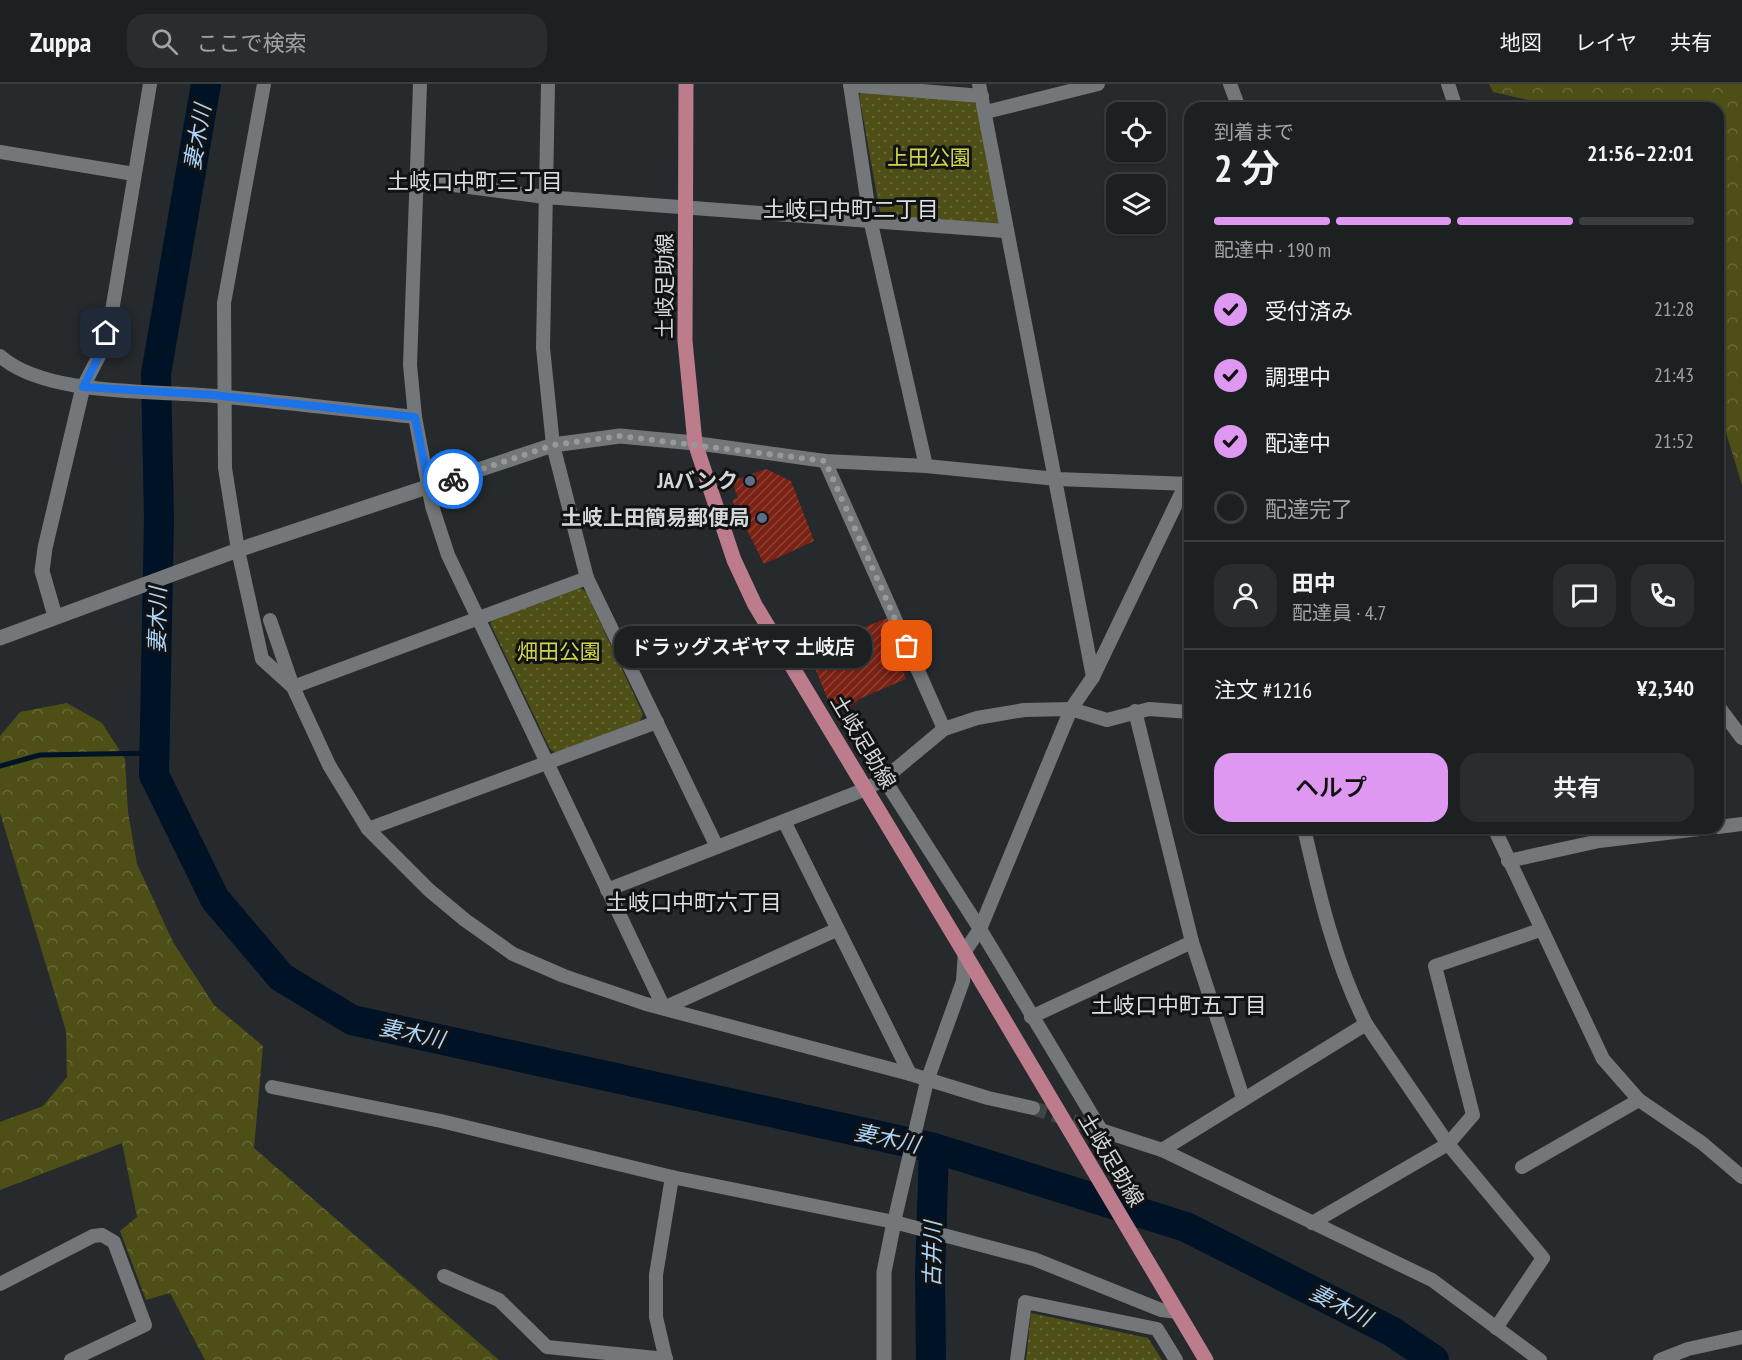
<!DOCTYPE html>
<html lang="ja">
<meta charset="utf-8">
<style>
body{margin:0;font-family:"PT Sans Narrow","Noto Sans JP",sans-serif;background:#2a2d2e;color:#f1f3f6;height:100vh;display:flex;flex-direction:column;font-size:22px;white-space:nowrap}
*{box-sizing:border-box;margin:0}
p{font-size:20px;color:#a0a3a5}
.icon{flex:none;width:33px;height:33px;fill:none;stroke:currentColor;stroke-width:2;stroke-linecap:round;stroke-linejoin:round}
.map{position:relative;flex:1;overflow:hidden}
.details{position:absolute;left:1184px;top:18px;width:540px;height:732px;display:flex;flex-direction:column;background:#1d2021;border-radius:18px;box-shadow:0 2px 4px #0004,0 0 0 2px #3b3e3f}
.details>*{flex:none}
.controls{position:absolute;left:1106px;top:18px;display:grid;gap:12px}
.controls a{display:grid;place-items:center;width:60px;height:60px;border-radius:12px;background:#1d2021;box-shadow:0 2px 4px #0004,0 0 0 2px #3b3e3f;font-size:30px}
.pin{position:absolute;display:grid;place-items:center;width:51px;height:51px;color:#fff;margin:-26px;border-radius:12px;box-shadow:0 3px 9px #0006}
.courier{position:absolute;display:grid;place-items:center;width:60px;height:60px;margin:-30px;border:4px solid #1a73e8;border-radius:50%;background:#fff;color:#222;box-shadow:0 2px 8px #0007}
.bubble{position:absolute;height:42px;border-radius:18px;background:#1d2021;box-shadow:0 2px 4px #0004,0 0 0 2px #3b3e3f;font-size:20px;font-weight:600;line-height:42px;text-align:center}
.summary em{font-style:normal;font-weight:600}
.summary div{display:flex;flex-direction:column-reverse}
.summary{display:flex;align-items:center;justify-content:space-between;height:102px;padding:0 30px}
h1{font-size:39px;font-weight:600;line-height:45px}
.bar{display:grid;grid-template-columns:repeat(4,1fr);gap:9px 6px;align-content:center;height:72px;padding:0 30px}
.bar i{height:8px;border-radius:4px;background:#3b3e3f}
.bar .active{background:#de98f2}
.bar p{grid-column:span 4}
.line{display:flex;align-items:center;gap:15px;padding:0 30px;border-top:2px solid #3b3e3f}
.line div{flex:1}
.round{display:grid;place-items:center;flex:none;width:63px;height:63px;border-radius:18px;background:#2a2d2e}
ol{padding:0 30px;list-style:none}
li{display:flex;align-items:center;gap:18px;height:66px}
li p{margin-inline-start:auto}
li .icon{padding:6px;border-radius:50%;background:#de98f2;color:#111;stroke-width:4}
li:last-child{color:#a0a3a5}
li i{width:33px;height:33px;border:3px solid #3b3e3f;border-radius:50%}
.button{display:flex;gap:12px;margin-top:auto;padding:12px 30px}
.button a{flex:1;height:69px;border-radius:18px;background:#de98f2;color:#111;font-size:24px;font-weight:600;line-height:69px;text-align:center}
.button a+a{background:#2a2d2e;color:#f1f3f6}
header{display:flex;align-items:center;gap:36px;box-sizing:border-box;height:84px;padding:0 30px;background:#1d2021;border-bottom:2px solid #3b3e3f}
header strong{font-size:28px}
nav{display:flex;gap:33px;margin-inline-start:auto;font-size:21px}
.search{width:420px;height:54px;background:#2a2d2e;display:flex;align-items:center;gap:15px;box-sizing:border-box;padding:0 21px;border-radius:18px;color:#a0a3a5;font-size:22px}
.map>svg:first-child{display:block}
</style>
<header>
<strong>Zuppa</strong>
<div class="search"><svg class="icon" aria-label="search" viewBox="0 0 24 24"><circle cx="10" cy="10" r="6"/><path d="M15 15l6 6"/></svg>ここで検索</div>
<nav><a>地図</a><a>レイヤ</a><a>共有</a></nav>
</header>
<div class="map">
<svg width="1742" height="1276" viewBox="0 0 1742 1276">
<defs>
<pattern id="forest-crowns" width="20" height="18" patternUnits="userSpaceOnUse" patternTransform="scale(1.5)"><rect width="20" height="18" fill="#4e4f16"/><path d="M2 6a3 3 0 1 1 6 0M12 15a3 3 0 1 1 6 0" fill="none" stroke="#676837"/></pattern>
<pattern id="park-dots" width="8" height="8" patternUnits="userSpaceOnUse" patternTransform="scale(1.5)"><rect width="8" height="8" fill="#4e4f16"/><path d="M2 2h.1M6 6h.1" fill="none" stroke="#676837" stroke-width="1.8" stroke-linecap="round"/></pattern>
<pattern id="building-hatch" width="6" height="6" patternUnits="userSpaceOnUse" patternTransform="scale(1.5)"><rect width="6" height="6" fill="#7b2215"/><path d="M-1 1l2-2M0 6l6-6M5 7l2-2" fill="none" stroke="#8d4136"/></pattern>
</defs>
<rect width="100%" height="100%" fill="#272a2c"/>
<g fill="url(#forest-crowns)">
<polygon points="1489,0 1742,0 1742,401 1724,342 1718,338 1718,24 1564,24 1493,8"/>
<polygon points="67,619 102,639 125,675 128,728 137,780 173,858 214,921 263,962 254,1064 499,1276 205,1276 170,1209 146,1216 120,1147 137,1133 122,1059 0,1106 0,1038 43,1022 67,993 66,947 0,729 0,652 20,628"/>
</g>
<g fill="url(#park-dots)">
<polygon points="864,7 972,17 976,20 1000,139 998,142 884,132 880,128 859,11"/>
<polygon points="579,503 586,508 643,630 640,637 556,669 550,665 490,539 494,534"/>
<polygon points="1031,1229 1148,1254 1162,1276 1026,1276"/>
</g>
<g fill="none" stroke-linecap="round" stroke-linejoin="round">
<polyline stroke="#001225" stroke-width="5" points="0,682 40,671 154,669"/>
<g stroke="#001225" stroke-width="30">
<polyline points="206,0 156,290 159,434 154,691 215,815 281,893 352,936 934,1064 1186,1143 1391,1247 1434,1276"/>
<polyline points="931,1276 930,1192 934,1064"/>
</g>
</g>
<g fill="url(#building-hatch)">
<polygon points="766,385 791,397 814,457 764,480 732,416 738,414 732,397"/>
<polygon points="887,534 904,566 897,569 906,595 859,615 850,623 839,624 829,618 808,567"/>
</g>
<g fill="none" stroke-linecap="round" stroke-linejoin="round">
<polyline stroke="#414446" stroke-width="14" stroke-dasharray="14 7" stroke-linecap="butt" points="1033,1024 1088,1042"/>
<g stroke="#74777a" stroke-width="14">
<polyline points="264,0 224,219 225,384 238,466 262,575 293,603 329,681 368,745 429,806 465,836 513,870 564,892 646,920 910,990 988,1014 1033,1024"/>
<polyline points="420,0 410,281 415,333 432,422 448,471 664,924 836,846"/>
<polyline points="548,0 543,264 553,361 587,494 717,763"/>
<polyline points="850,0 870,135 926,382"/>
<polyline points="979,0 1093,593"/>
<polyline points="1230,0 1239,24"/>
<polyline points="1448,0 1456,24"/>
<polyline points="850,1 982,12"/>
<polyline points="986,28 1098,0"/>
<polyline points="0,68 134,90"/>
<polyline points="416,96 545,113 1005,147"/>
<path d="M0 272C46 313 156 306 216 312 283 318 349 326 415 333"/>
<polyline points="83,303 100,270 112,227 150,0"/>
<polyline points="695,359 825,377 926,382 1057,395 1190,400"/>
<polyline points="825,377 944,645"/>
<polyline points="270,536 293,603 587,494"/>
<polyline points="1718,622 1742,654"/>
<polyline points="1135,627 1192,858 1243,1014"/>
<polyline points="884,695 980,845 1101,1046"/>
<polyline points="784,737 910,990"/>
<polyline points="1718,743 1742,740"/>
<polyline points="1494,744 1603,975 1639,1016 1702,1059 1742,1093"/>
<polyline points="368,745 657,638"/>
<polyline points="1508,777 1599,757 1708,744"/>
<polyline points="607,806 866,705 884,695 944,645 977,634 1024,626 1071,625 1107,636 1149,625 1190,628"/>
<polyline points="1031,933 1192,858"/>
<polyline points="1366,940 1448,1060 1543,1174 1496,1244"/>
<polyline points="272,1003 441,1037 672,1093 894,1138 1034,1175 1161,1226 1178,1228"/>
<polyline points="1088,1042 1162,1066 1432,1196 1540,1276"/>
<path d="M1162 1066 1366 940C1335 879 1319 810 1304 744"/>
<polyline points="1522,1083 1639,1016"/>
<polyline points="894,1138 927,997 963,897 965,867 980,845 1071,625 1093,593 1190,391"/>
<polyline points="1312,1139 1448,1060 1473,1031 1435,882 1540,846"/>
<polyline points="444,1192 499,1216 547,1263 666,1275"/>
<polyline points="0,1200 93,1152 102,1151 114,1158 145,1241 71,1276"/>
<polyline points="666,1276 656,1233 656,1191 672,1093"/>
<polyline points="1017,1276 1025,1218 1157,1245 1176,1276"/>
<polyline points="1660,1276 1688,1265 1742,1253"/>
</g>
<g stroke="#74777a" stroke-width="15">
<polyline points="55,532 42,487 45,464 83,303"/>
<polyline points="0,554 238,466 553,361 620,352 695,359"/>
<polyline points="884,1276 884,1188 894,1138"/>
</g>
<path stroke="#bd7c8b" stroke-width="15" d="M686 0 685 257 695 359 734 476 755 521C907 772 1057 1023 1206 1276"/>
</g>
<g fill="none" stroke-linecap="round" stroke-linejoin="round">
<polyline stroke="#979a9c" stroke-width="6" stroke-dasharray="0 10.8" points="453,395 553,361 620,352 825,377 907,562"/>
<polyline stroke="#1a73e8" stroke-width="8" points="106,249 100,270 83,303 213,311 415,333 429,403 453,395"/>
</g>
<g fill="#5c6f8a" stroke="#111213" stroke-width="2">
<circle cx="750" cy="397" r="6"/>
<circle cx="762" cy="434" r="6"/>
</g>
<g text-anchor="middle" stroke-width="6" stroke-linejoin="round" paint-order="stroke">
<g font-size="21" fill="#d2d54c" stroke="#111213">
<text x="929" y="81">上田公園</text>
<text x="559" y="575">畑田公園</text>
</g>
<g font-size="21" fill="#d4d6d8" stroke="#111213">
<text transform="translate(665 202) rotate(-90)" y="7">土岐足助線</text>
<text transform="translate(863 658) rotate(59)" y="7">土岐足助線</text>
<text transform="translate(1111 1076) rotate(59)" y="7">土岐足助線</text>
</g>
<g font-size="21" font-weight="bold" fill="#d4d6d8" stroke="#111213" text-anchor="end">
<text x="738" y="404">JAバンク</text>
<text x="750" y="441">土岐上田簡易郵便局</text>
</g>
<g font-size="22" font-style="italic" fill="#add4f6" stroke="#111213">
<text transform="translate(197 53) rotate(-80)" y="8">妻木川</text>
<text transform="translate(157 536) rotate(-89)" y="8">妻木川</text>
<text transform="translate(412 949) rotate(12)" y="8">妻木川</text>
<text transform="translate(887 1054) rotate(12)" y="8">妻木川</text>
<text transform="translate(932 1170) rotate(-89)" y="8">古井川</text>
<text transform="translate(1341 1221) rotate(27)" y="8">妻木川</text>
</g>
<g font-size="22" fill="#dce0e4" stroke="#111213">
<text x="475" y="105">土岐口中町三丁目</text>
<text x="851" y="133">土岐口中町二丁目</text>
<text x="694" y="826">土岐口中町六丁目</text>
<text x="1179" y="929">土岐口中町五丁目</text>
</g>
</g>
</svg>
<div class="controls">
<a><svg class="icon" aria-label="locate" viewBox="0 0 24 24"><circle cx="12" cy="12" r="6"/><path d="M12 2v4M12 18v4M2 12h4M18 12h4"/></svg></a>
<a><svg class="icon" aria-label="layers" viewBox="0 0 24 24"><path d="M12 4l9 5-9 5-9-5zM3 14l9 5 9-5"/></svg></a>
</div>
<div class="pin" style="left:907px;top:562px;background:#ea580c"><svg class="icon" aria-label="bag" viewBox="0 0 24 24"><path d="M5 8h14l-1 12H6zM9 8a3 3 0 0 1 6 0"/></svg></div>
<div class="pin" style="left:106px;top:249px;background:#1f2937"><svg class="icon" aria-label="home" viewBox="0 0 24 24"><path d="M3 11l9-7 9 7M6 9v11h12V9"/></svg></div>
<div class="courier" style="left:453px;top:395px"><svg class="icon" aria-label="bike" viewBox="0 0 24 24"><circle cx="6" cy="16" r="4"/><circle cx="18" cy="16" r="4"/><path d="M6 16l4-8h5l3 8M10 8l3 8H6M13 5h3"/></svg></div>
<div class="bubble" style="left:614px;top:542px;width:258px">ドラッグスギヤマ 土岐店</div>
<section class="details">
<div class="summary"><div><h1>2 分</h1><p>到着まで</p></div><em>21:56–22:01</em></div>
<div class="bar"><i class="active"></i><i class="active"></i><i class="active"></i><i></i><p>配達中 · 190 m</p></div>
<ol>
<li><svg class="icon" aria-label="check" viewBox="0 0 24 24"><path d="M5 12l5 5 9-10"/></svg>受付済み<p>21:28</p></li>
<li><svg class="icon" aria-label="check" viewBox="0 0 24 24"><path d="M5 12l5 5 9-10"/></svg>調理中<p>21:43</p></li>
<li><svg class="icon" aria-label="check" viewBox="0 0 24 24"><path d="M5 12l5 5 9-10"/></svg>配達中<p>21:52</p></li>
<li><i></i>配達完了</li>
</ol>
<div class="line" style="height:108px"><a class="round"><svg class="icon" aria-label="person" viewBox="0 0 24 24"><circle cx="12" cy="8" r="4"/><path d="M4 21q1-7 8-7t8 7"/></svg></a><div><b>田中</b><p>配達員 · 4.7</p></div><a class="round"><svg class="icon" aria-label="chat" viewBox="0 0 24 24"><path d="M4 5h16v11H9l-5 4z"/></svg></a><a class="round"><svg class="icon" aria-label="phone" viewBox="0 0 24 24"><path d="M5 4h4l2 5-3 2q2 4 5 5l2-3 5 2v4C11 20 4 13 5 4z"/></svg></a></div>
<div class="line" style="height:78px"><div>注文 #1216</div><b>¥2,340</b></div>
<div class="button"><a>ヘルプ</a><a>共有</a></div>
</section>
</div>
